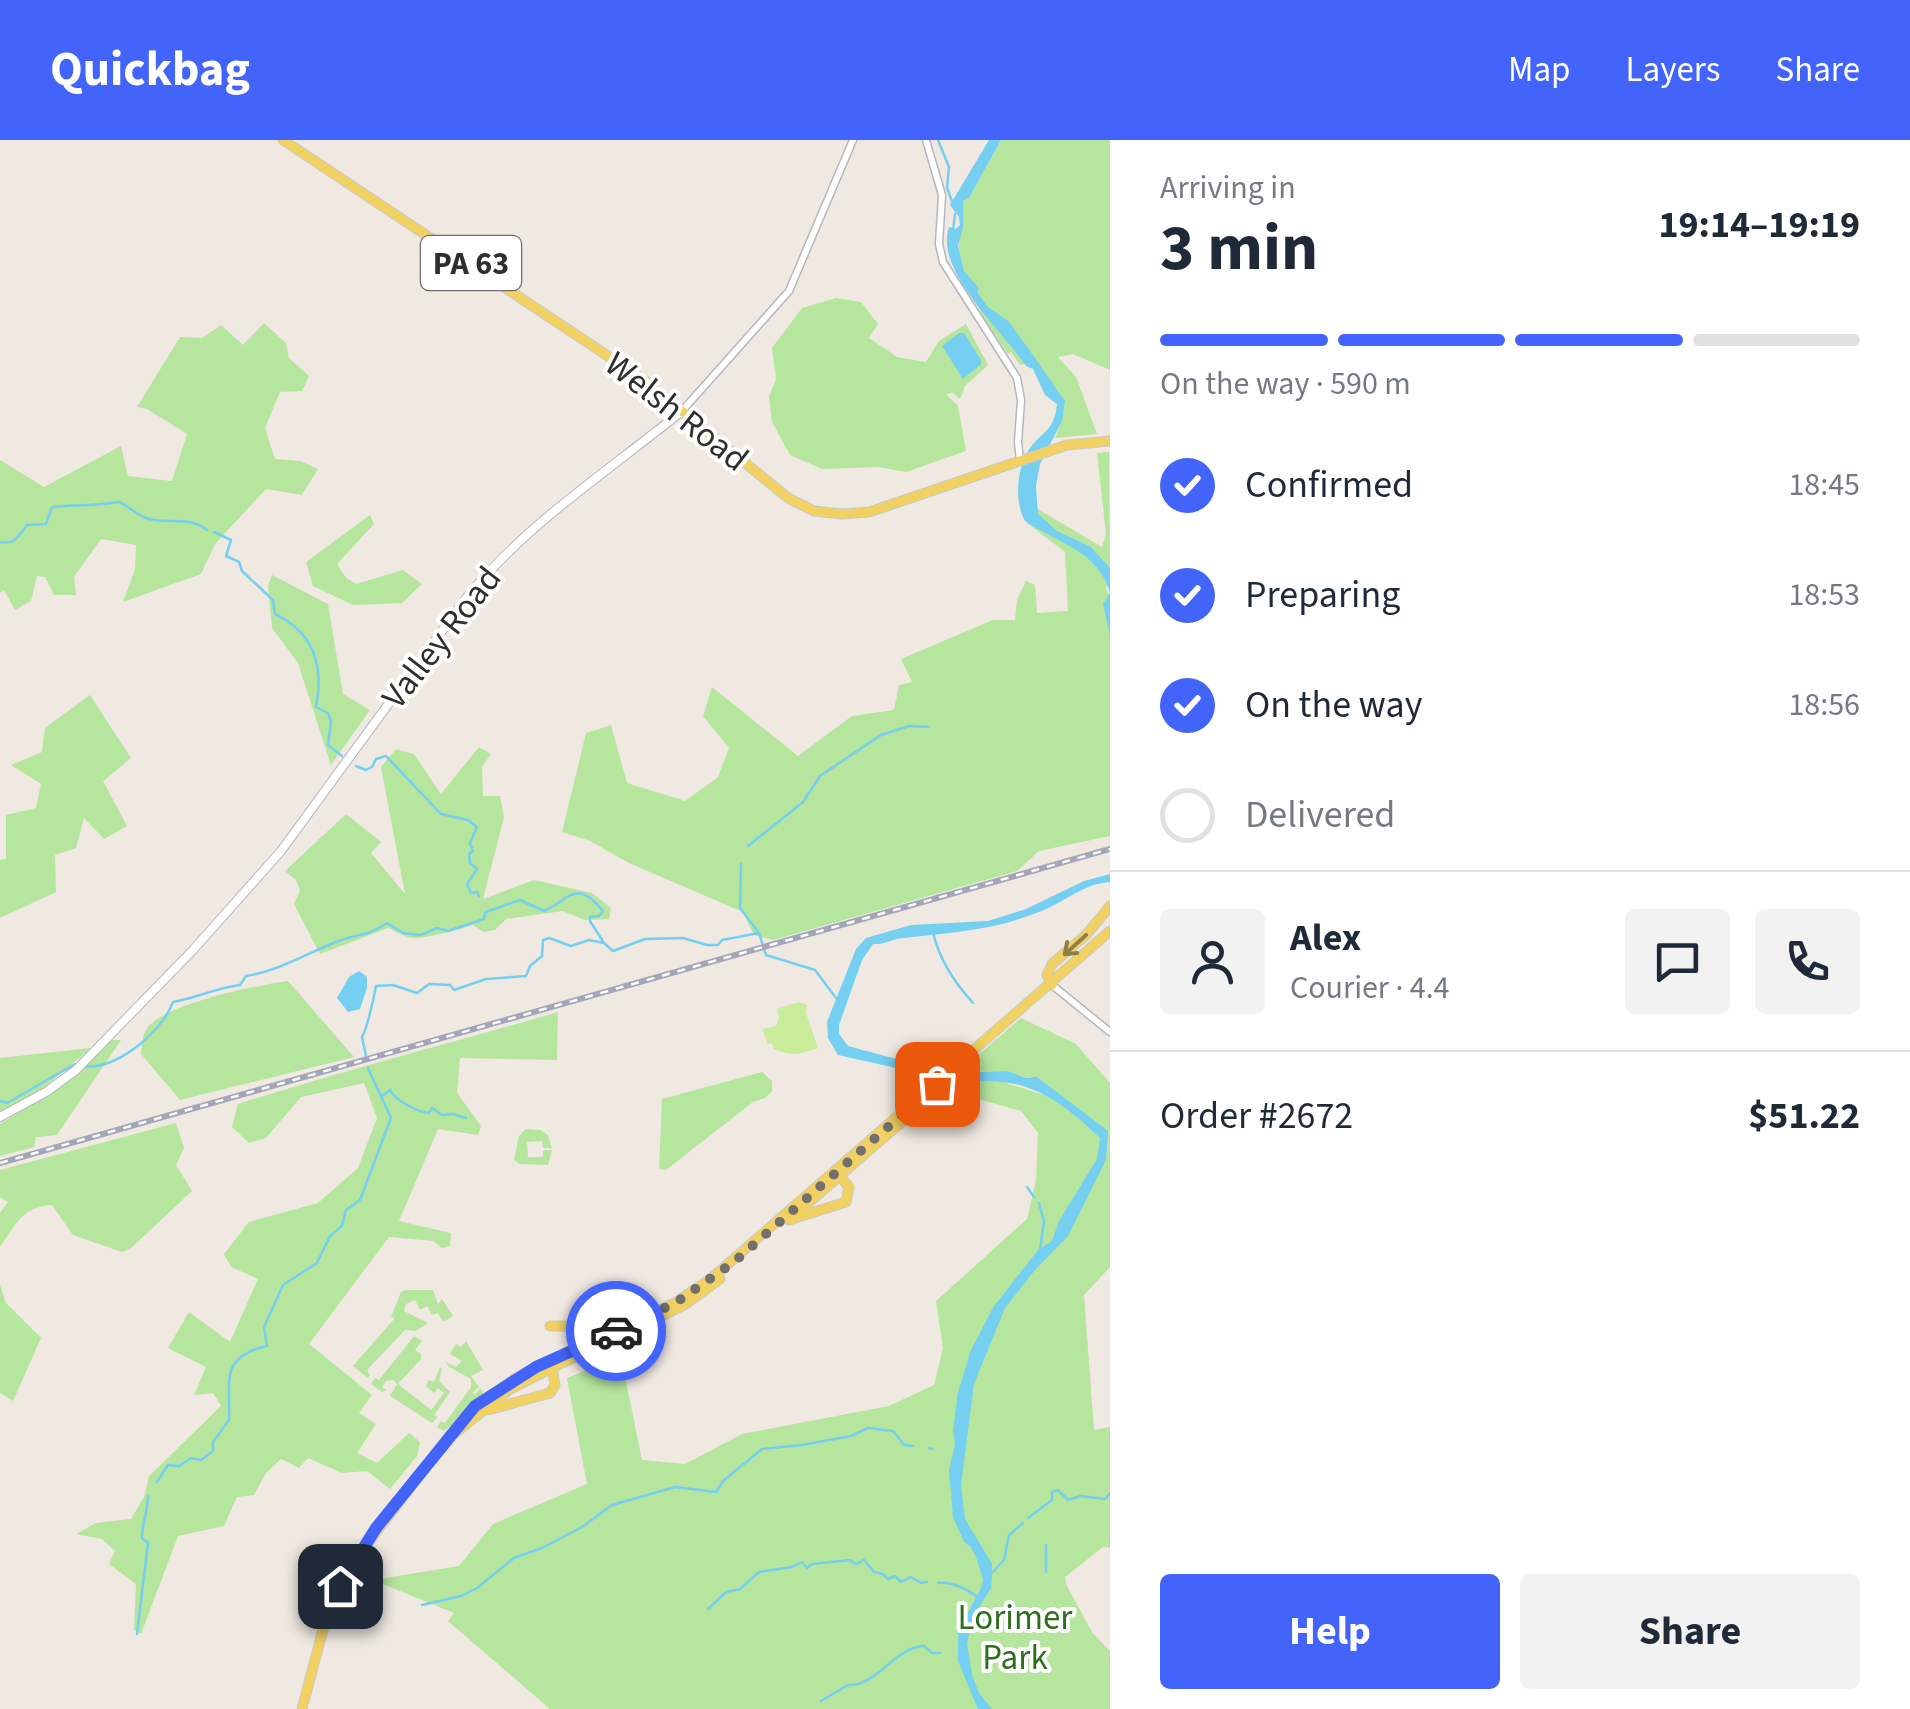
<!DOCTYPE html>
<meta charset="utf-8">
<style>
body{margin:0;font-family:"Source Sans 3",sans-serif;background:#f2f2f3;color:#1f2937;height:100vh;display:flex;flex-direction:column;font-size:38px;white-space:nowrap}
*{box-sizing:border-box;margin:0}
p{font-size:32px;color:#747a83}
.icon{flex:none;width:55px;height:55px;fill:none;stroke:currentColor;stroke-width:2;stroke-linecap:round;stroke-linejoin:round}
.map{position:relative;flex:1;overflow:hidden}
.details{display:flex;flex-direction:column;background:#fff;width:800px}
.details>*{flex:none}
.pin{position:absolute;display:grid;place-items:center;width:85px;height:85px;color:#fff;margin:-42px;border-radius:20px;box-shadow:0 5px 15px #0006}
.courier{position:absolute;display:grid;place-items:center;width:100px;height:100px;margin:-50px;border:8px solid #4264fb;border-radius:50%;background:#fff;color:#222;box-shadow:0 2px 12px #0007}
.summary em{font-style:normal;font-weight:700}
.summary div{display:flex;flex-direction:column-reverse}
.summary{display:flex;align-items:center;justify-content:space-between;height:170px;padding:0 50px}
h1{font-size:65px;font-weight:700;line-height:75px}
.bar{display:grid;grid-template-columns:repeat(4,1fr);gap:15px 10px;align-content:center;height:120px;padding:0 50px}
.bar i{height:12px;border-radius:8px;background:#e0e1e3}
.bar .active{background:#4264fb}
.bar p{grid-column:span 4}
.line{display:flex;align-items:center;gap:25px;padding:0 50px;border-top:2px solid #e0e1e3}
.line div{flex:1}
.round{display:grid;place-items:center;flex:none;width:105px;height:105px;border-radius:10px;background:#f2f2f3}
ol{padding:0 50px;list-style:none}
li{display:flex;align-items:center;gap:30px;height:110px}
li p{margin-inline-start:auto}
li .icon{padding:10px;border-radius:50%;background:#4264fb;color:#fff;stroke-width:4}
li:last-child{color:#747a83}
li i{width:55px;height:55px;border:5px solid #e0e1e3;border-radius:50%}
.cta{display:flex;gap:20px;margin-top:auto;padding:20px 50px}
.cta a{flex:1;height:115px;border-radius:10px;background:#4264fb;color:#fff;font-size:40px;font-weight:700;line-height:115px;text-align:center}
.cta a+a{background:#f2f2f3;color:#1f2937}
header{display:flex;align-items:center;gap:60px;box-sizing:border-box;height:140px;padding:0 50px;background:#4264fb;color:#fff}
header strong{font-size:48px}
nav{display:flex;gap:55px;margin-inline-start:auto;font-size:35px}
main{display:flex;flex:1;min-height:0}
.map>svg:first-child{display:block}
</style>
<header>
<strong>Quickbag</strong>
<nav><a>Map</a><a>Layers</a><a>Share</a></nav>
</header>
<main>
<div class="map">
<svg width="1110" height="1569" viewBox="0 0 1110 1569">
<rect width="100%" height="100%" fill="#efe9e1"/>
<g fill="#b6e59e">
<path d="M1001 0H1110V230L1073 214 1058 217 1076 237 1097 294 1055 298C1073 256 1059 255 1037 222L1020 225 1011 212 1008 214 982 176 958 117 963 61 969 58Z"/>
<polygon points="836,158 861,162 878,184 869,198 897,217 926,222 939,201 966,184 988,225 965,246 960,259 953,253 946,254 958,266 966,311 906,332 878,327 822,329 790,315 772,282 769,257 776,239 772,208 802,168"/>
<polygon points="264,183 286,203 289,218 309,236 302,251 280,252 265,288 275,319 300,321 318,329 302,355 266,349 215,404 201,434 123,462 135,429 136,405 101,399 74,437 76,455 54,455 45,437 37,436 31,461 15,470 4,450 0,453 0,320 44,347 121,306 128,336 172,341 187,294 147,269 137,267 180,197 202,198 221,185 243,205"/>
<polygon points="1109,312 1110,425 1106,450 1110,455 1110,696 1039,711 1017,731 773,800 754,795 743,772 629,723 590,701 562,692 586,593 611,585 627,643 685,661 718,637 729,608 703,576 712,547 798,616 852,576 894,570 899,545 912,542 901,519 993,480 1015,480 1017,460 1026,441 1035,445 1037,473 1068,471 1065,412 1027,383 1036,368 1102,407 1106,394 1097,313"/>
<polygon points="370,375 374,384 337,424 346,438 356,444 403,430 422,444 402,463 353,465 313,446 306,422"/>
<polygon points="272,435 328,464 343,554 370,570 331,625 298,523 272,488 268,446"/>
<polygon points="90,555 131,618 103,641 127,686 104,699 84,678 76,708 55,715 56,752 0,778 0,720 6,719 6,675 36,668 41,644 11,625 42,612 45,588"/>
<path d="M479 607 491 614 482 627 483 656H500L504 677 483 759 534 740 592 753 611 768 609 779 585 780 563 771 506 779 495 790 483 792 473 785C462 789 423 799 413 798 405 797 395 791 388 788L320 814 294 764 300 750 296 740 285 731 346 674 381 702 371 713 405 754 381 627 396 609 414 614 441 654Z"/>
<path d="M288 841 354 917 180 960 141 914C142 907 142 896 146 890 161 864 258 845 288 841Z"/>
<path d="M558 872 557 920 460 918 457 953 481 986 478 995 438 989 399 1081 451 1093 450 1106 442 1108 433 1101 389 1097 309 1204 372 1255 359 1273 376 1284 357 1313 377 1323 409 1293 420 1302 417 1316 390 1349 367 1331 342 1333 308 1318 299 1328 281 1319 266 1333 254 1355 237 1357 224 1386 178 1396 141 1494 134 1490 136 1444 109 1424 115 1411 102 1399 76 1394 96 1383 131 1379 144 1357 149 1336 221 1266 213 1253 194 1255 206 1227 168 1208 189 1172 230 1202 258 1139 231 1127 224 1114 249 1082 318 1063 358 1028 377 978 364 943 301 957 266 998 249 1003 232 987 238 964C344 930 451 903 558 872Z"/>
<polygon points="1021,878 1076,904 1110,943 1110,1127 1084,1155 1094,1290 1110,1287 1110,1408 1103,1407 1065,1437 1066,1444 1092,1492 1110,1511 1110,1569 550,1569 448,1481 454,1473 373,1440 459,1426 493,1384 587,1344 567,1238 621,1217 642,1320 685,1324 742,1294 889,1266 934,1245 943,1208 936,1161 1027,1079 1036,1040 1038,993 1021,971 941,948 952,939 1003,942 1044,955 1030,937 1025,938 1008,931 960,931"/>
<polygon points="109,900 121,900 57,995 36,997 34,1007 0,1016 0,984 51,953"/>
<polygon points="91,908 36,954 0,974 0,918"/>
<polygon points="762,932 772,941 772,951 765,958 753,962 666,1030 659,1029 662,959"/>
<path d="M176 983 184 1008 176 1025 192 1051 131 1108 122 1112 73 1095 52 1065C22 1067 16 1084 0 1107V1073L8 1062 0 1057V1030Z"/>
<polygon points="526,989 540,990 548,995 552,1008 543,1008 542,1001 527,1002 528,1017 543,1017 543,1010 552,1010 548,1025 520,1024 514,1020 519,996"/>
<polygon points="0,1145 6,1163 41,1198 13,1261 0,1253"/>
<polygon points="406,1150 433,1150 438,1164 442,1159 453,1176 443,1182 438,1173 432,1175 427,1166 420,1170 415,1160 406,1164 404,1171 428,1183 416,1191 405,1190 367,1230 370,1235 368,1238 353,1226 395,1178 391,1177 401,1152"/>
<polygon points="414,1196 422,1201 415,1210 421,1214 421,1219 398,1244 431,1270 444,1253 438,1248 434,1253 426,1246 429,1240 434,1242 440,1227 442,1229 439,1241 450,1252 434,1275 438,1277 432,1283 390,1256 397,1244 393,1240 386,1241 382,1247 386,1250 382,1252 371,1244 375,1238 379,1240"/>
<polygon points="466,1201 483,1230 471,1236 479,1247 472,1253 476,1254 480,1248 484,1254 444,1291 437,1287 441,1281 445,1283 471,1247 471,1239 449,1227 446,1222 456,1227 462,1221 450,1214 456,1204 461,1207"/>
</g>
<path fill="#c9ec9a" d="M799 862 807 865 806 873 818 908C801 914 791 917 774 909L772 903 767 904 763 889 776 886 779 878 777 869Z"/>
<g fill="#75cff0">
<path d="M989 0H1001L969 58 963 61V87L958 106 964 131 979 148 977 152 988 167 1008 181 1028 208 1065 261 1062 281 1040 324 1036 346 1038 374 1057 391 1091 407 1110 428V495L1103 464 1110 453C1099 411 1056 402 1025 381 1014 361 1017 330 1028 311 1041 291 1054 293 1057 264L1045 255 1033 229 1026 226C1003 191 934 131 949 87L956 89 960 85 959 77 950 65Z"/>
<polygon points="959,193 964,193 981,220 981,224 963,239 942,206"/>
<path d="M1110 734V742C1085 743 1063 763 1039 772 995 790 950 793 903 798 892 799 884 805 873 804L862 820 839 885V894L848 906 900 920 968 932 1008 931 1025 938 1037 937 1108 991 1106 1020 1068 1096 1034 1131 1005 1168 974 1244 961 1345 965 1379 992 1424V1437L991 1448 973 1477 967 1503 972 1535 979 1553 992 1569H978L958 1521V1491L981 1448 983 1439 976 1417 971 1407 964 1402 953 1377 949 1330 955 1305 953 1291 958 1252 971 1210 994 1166 1038 1110 1052 1101 1059 1081 1097 1019 1100 998C1072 971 1040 944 1000 942 982 940 964 941 945 938 909 931 874 923 838 915L828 898 827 882 856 809 866 798 911 785 988 781 1026 769 1084 741Z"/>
<polygon points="359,831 367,837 367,848 360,869 348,872 337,858 349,837"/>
</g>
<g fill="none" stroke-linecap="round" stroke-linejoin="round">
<g stroke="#75cff0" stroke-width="2.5">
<polyline points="938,0 949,27 947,48 953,64"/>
<polyline points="953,91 955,74"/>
<path d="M214 392 231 400 226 416 239 422 242 431 273 460 275 474C315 493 324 527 316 567L328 573 331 582 328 605 342 616"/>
<path d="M0 402C16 405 18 396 27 385L46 384 52 367C77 365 93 366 119 362 130 367 137 375 149 379 170 384 190 376 207 390"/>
<polyline points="356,626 366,630 372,627 376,619 386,616 441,674 468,680 477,687 470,703 473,711 469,714 470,723 477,729 467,744 471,753 477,752 479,756"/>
<polyline points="748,706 803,662 820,636 881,595 909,586 929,587"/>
<polyline points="741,724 740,768 759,793 766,815 815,830 836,858"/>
<path d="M486 772 520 760 544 771C570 760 575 737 603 771L599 776 590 777V781L604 803 613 811 645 799 683 798 707 805H718L722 800 759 793"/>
<path d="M933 792C939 820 954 842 973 863"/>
<path d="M366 916 362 897C367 889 374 857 376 846L393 845 417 853 429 844 450 845 454 850 486 839 526 836 530 826 542 816 543 800 549 798 571 806 589 800 604 803"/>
<path d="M82 926C115 932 162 892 173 862 196 858 216 848 240 845L246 836C278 831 306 814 336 802 358 793 364 798 387 783L403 793 421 795 437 788 448 791 484 779 485 773"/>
<path d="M381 957 390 950C396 961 418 972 429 973L432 968 442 975 453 974 466 978"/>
<polyline points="0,961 7,963 75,924"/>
<polyline points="1027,1047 1034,1057"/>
<polyline points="1039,1063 1044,1081 1040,1110"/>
<polyline points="929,1308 933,1309"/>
<path d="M157 1342 168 1325 179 1326 191 1318 201 1320 213 1311V1302L229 1280C231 1243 218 1217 267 1206L264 1187 283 1145 317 1123 330 1096 342 1086 346 1070 360 1060 391 978 368 928"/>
<polyline points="1028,1378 1052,1360 1052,1352 1058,1350 1068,1360 1081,1356 1105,1359 1110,1353"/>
<polyline points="1046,1432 1046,1405"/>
<polyline points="991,1434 1004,1420 1009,1395 1023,1383"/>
<path d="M938 1443C950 1441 968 1449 977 1457"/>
<polyline points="422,1465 461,1456 477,1448 514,1418 542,1408 582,1387 612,1365 675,1347 716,1352 723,1341 762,1309 802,1305 851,1296 868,1288 893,1291 904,1305 913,1306"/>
<polyline points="708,1469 726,1452 740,1449 759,1432 792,1427 802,1422 807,1428 812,1424 850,1420 856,1424 864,1420 874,1432 883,1434 888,1439 895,1436 901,1442 911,1437 921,1443 927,1442"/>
<path d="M137 1494 148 1403 142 1398C142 1383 148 1371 148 1356"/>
<path d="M821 1561 848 1545C876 1547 895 1507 924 1506L932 1513H940"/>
</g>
<g stroke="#b4b7c1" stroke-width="9">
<g id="tertiary">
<polyline points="926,0 942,55 939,104 943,122 1017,238 1021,260 1018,302 1020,321"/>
<polyline points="682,271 789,151 853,0"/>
<polyline points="1052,845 1110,892"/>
</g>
</g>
<g stroke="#b4b7c1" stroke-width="10">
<path id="secondary" d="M0 977 46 952 76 930 193 810 281 711 463 462C523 386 607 332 682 271"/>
</g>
<g stroke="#c9c9c9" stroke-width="11">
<g id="primary">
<polyline points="283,0 644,240 788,358 814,371 842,374 869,372 1067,305 1110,301"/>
<polyline points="1052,845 1047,835 1052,824 1086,795 1110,766"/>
<polyline points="800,1070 958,933"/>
<polyline points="789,1080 846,1062 849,1047 840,1036"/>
<polyline points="550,1186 621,1187"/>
<polyline points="635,1189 684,1165 720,1139"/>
<polyline points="488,1270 550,1253 555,1245 552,1227"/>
<polyline points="454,1294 510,1249 584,1212"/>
<polyline points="302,1569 324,1486 352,1424 462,1279 514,1239 675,1163 713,1137 1110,791"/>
</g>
</g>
<use href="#tertiary" stroke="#fff" stroke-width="6"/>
<use href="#secondary" stroke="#fff" stroke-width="8"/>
<use href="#primary" stroke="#f2d163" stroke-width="9"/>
<g stroke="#a3a6b8" stroke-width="6">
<polyline id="rail" points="0,1023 1110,709"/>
</g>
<use href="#rail" stroke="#fff" stroke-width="2.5" stroke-dasharray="8" stroke-linecap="butt"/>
</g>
<defs><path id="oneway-shaft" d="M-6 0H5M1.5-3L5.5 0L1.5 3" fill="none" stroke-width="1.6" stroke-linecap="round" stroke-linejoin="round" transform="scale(2.5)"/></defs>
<use stroke="#908048" href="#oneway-shaft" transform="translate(1075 805) rotate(138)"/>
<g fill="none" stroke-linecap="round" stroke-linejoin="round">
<polyline stroke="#726f6d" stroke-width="10" stroke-dasharray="0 18" points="616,1191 675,1163 734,1122 937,944"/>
<polyline stroke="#4264fb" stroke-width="12" points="340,1446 376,1388 475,1266 536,1227 616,1191"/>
</g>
<g text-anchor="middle" stroke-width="8" stroke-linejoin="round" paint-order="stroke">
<rect fill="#fff" stroke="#6d6d6d" stroke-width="2.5" x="421" y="96" width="100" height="54" rx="8"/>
<g font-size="32" font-weight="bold" fill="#2e2e2e">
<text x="471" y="134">PA 63</text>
</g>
<g font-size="35" fill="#2e2e2e" stroke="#fff">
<text transform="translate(677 271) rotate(38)" y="12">Welsh Road</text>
<text transform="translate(441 497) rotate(-52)" y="12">Valley Road</text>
</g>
<g font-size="35" fill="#2c6e1b" stroke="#fff">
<text x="1015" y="1489">Lorimer<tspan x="1015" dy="40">Park</tspan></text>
</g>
</g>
</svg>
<div class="pin" style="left:937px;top:944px;background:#ea580c"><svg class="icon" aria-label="bag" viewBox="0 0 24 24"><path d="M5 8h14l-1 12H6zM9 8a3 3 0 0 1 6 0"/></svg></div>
<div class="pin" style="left:340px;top:1446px;background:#1f2937"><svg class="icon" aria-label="home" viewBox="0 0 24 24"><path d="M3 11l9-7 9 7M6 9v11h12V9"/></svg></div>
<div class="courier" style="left:616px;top:1191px"><svg class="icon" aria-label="car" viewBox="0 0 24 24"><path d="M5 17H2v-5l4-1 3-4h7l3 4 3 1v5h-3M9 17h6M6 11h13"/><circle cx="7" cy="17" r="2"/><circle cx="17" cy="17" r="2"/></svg></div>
</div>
<section class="details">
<div class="summary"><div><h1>3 min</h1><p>Arriving in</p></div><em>19:14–19:19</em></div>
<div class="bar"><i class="active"></i><i class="active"></i><i class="active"></i><i></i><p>On the way · 590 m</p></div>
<ol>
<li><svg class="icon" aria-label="check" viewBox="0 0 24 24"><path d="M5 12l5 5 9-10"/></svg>Confirmed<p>18:45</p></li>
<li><svg class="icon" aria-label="check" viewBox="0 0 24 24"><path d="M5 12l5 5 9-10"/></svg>Preparing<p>18:53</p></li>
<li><svg class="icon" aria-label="check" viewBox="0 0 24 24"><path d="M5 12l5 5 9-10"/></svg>On the way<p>18:56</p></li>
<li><i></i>Delivered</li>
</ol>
<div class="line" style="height:180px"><a class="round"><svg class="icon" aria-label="person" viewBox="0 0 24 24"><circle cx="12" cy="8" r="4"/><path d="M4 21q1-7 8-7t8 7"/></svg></a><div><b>Alex</b><p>Courier · 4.4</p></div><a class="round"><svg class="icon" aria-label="chat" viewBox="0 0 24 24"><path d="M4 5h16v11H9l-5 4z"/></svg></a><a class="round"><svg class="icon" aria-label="phone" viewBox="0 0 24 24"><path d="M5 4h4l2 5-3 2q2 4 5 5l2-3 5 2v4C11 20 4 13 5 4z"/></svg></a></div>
<div class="line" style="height:130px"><div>Order #2672</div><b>$51.22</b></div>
<div class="cta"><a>Help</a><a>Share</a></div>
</section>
</main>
